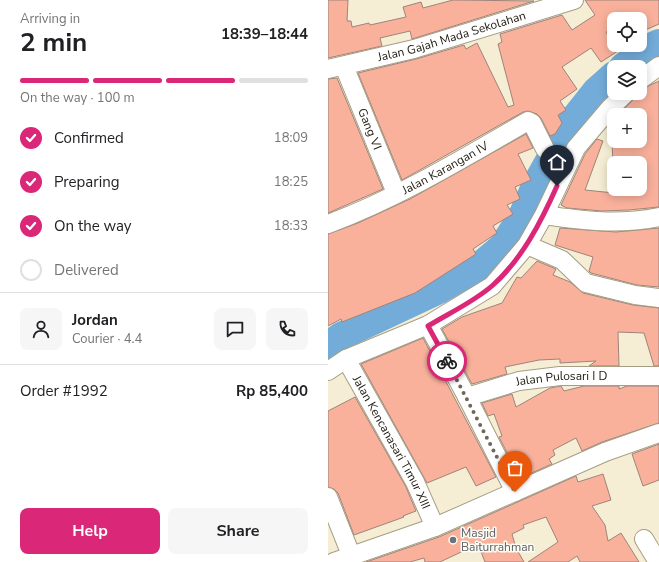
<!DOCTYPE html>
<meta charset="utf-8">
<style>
body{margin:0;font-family:"Nunito Sans",sans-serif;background:#f6f6f6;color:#202124;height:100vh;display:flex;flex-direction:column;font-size:15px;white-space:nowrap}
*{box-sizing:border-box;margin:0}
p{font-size:13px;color:#757577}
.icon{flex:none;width:22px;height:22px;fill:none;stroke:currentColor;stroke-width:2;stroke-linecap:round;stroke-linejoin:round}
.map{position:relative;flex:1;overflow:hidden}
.panel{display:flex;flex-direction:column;background:#fff;width:328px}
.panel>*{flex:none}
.controls{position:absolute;left:279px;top:12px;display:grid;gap:8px}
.controls a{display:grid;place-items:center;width:40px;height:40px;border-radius:8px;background:#fff;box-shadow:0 2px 10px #0003;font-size:20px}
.pin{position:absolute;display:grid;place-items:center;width:34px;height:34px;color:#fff;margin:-41px -17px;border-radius:50% 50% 50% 0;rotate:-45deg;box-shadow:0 0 4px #0007}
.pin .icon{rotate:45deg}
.courier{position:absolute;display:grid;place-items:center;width:40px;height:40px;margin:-20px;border:3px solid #db2777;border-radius:50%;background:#fff;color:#222;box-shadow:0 1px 5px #0007}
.summary em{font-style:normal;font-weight:700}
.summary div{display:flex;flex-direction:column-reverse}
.summary{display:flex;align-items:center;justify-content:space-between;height:68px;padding:0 20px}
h1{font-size:26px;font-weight:700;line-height:30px}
.bar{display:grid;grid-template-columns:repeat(4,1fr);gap:6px 4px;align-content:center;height:48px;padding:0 20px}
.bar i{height:5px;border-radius:3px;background:#e0e0e0}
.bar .active{background:#db2777}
.bar p{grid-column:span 4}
.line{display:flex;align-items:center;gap:10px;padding:0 20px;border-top:1px solid #e0e0e0}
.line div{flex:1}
.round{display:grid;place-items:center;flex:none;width:42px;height:42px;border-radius:8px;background:#f6f6f6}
ol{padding:0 20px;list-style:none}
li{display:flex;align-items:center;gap:12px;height:44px}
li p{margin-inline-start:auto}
li .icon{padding:4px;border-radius:50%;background:#db2777;color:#fff;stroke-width:4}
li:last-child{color:#757577}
li i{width:22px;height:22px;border:2px solid #e0e0e0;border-radius:50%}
.button{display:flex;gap:8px;margin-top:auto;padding:8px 20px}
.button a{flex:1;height:46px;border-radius:8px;background:#db2777;color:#fff;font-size:16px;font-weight:700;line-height:46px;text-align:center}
.button a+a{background:#f6f6f6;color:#202124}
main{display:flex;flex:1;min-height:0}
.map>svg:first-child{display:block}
</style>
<main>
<section class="panel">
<div class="summary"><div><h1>2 min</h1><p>Arriving in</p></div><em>18:39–18:44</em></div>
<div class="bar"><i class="active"></i><i class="active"></i><i class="active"></i><i></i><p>On the way · 100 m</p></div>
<ol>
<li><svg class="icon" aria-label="check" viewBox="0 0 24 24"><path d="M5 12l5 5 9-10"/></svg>Confirmed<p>18:09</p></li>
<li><svg class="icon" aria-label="check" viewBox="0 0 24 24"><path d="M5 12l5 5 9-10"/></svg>Preparing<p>18:25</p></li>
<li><svg class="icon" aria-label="check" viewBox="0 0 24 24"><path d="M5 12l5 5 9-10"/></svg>On the way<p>18:33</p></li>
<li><i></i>Delivered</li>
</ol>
<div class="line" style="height:72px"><a class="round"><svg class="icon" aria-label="person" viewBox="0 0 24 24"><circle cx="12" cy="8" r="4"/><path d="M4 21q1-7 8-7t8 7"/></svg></a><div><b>Jordan</b><p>Courier · 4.4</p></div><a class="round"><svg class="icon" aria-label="chat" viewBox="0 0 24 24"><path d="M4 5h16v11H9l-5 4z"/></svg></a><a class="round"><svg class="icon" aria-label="phone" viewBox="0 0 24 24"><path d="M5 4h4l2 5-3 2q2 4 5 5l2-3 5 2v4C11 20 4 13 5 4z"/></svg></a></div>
<div class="line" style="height:52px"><div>Order #1992</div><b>Rp 85,400</b></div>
<div class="button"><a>Help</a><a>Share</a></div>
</section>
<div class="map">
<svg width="331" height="562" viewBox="0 0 331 562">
<rect width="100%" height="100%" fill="#f6eed4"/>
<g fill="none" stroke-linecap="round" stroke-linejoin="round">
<g stroke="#73acd9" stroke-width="28">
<polyline points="295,67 320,48 331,43"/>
<polyline points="0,345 13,336 113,289 149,268 174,247 194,216 208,184 241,125 268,91 286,75"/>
</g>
</g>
<g fill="#f9b19c" stroke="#9f837b">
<polygon points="0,0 20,0 19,21 23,21 24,27 41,23 42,25 78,17 75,7 93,2 95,8 125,0 206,1 84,39 82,31 52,38 54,46 0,58"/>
<polygon points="257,0 331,0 331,24 315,31 312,19 286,19 286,28 278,32 290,51 273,62 263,48 234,67 249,89 232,101 238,110 230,115 234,123 227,134 222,136 213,118 209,114 200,111 195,112 74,180 30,73 88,59 136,45 138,49 149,43 180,107 186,105 170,44 174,42 172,34 234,15 244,30 267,15"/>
<polygon points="9,78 55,189 0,213 0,79"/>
<polygon points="331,81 331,207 301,210 274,211 239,208 233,205 257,154 269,139 275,141 257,190 286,193 286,189 312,189 312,161 285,163 284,143 296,145 295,141 312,141 312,115 290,115 305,100 308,93 312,93 312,90"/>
<polygon points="198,134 205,148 190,154 203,180 187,187 192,199 179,205 185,214 165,226 169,233 145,249 148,254 87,293 14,322 13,319 0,326 0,234 30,223 82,199"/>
<polygon points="232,228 288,232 331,228 331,287 309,285 263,273 261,271 265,257 227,245"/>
<polygon points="209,261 228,269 225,275 242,282 255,293 305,305 331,308 331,366 326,366 316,333 290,332 291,366 261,366 268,361 232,363 232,359 211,360 177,367 179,374 144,384 114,329 134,317 174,303 189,277 193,278"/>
<polygon points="95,338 168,477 148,486 138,467 99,483 33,364"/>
<polygon points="233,386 236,391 256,386 291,386 291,389 299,386 331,386 331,423 274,442 254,451 248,438 225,450 227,455 221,459 224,464 192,478 171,437 174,436 166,414 160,416 154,403 184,394 188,407 222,388"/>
<polygon points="27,397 78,487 88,511 75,516 76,517 26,535 10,493 6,489 0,487 0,411"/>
<polygon points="331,444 331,480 315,486 304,454"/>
<polygon points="275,474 283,500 264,506 277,525 280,541 293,533 311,562 252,562 249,556 240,562 200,562 230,542 218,517 195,525 196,528 184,534 188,548 196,562 157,562 150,544 112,562 97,562 96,558 82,562 38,562 111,537 248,476 250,482"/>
</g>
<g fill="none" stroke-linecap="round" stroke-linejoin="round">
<g stroke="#a59e85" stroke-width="20">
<g id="minor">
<path id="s1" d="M16 66 68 193"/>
<path id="s2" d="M0 69 86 49 246 0"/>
<polyline points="312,80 331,66"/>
<path d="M216 215C257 221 290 225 331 217"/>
<path id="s3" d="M0 224C70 198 136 158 200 121L204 123 217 149"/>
<polyline points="199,245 234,260 258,283 307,295 331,298"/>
<polyline points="100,325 139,397 187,492"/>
<path id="s4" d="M18 359 87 482 107 527"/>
<polyline points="0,371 18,359 100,325 164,286 199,245 216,215 248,148 282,108 298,93"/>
<path id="s5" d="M139 397 191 381 232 376H331"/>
<polyline points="0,497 23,555"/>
<polyline points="316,539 330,562"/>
<polyline points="6,562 107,527 277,452 331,433"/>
</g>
</g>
<use href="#minor" stroke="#fff" stroke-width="18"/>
</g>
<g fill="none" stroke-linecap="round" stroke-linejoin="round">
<polyline stroke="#6d6858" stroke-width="4" stroke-dasharray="0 7.2" points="119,361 187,492"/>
<path stroke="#db2777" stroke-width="5" d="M119 361 100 326C121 313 146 302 165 285 194 259 213 222 229 186"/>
</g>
<circle fill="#6b7280" stroke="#fffcf1" stroke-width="1.5" cx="125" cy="540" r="4"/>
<g text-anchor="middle" stroke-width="3" stroke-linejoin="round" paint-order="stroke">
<g font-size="12" fill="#232016" stroke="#fffcf1">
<text dy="4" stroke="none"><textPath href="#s2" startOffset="128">Jalan Gajah Mada Sekolahan</textPath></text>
<text dy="4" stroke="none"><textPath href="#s1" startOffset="68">Gang VI</textPath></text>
<text dy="4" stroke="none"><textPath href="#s3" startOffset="130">Jalan Karangan IV</textPath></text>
<text dy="4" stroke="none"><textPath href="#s5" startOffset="97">Jalan Pulosari I D</textPath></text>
<text dy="4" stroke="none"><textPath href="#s4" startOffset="95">Jalan Kencanasari Timur XIII</textPath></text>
</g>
<g font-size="12" fill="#5b616d" stroke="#fffcf1" text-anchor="start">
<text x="133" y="537">Masjid<tspan x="133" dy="14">Baiturrahman</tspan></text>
</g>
</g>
</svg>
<div class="controls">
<a><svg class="icon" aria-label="locate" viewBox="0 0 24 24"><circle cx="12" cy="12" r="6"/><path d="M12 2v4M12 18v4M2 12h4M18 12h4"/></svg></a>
<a><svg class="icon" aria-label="layers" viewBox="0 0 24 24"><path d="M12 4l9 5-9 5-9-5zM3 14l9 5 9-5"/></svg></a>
<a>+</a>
<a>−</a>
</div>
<div class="pin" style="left:187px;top:492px;background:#ea580c"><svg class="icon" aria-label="bag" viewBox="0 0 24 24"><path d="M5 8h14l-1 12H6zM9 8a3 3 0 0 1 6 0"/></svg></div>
<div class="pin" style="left:229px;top:186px;background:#1f2937"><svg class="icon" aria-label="home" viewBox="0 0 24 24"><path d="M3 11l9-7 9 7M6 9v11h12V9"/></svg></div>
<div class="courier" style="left:119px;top:361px"><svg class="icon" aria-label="bike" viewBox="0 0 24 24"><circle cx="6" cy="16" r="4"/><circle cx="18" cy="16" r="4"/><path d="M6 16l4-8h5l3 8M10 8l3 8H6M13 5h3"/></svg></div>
</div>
</main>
